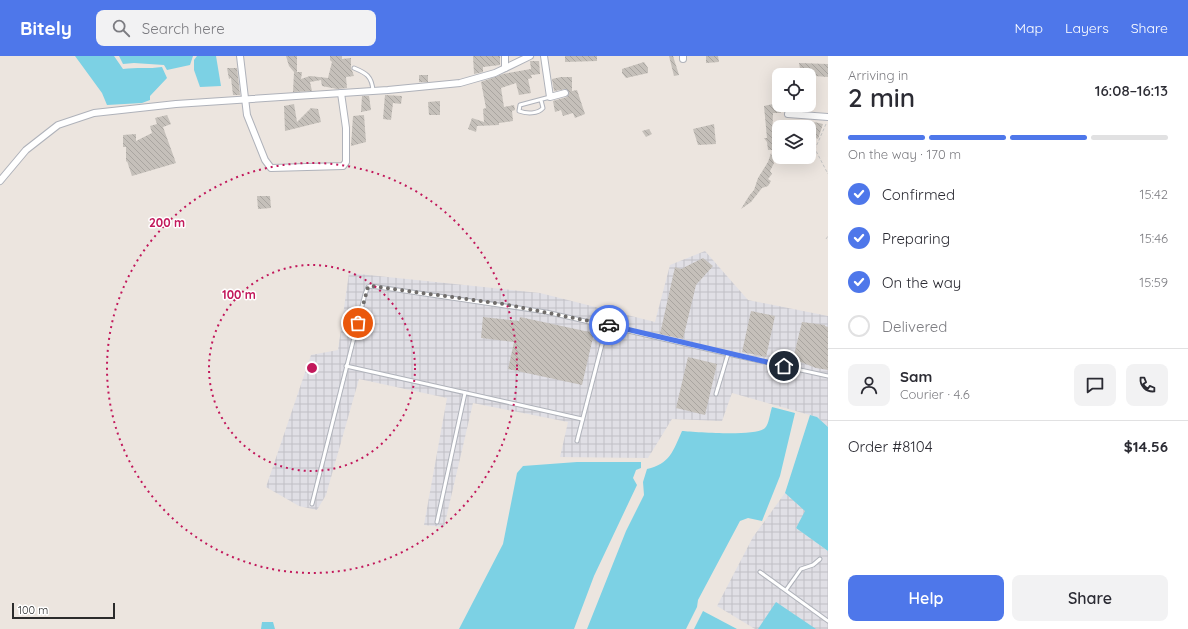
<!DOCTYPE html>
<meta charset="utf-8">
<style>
body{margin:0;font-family:Quicksand,sans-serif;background:#f2f2f3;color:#2b2b33;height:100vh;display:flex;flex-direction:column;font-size:15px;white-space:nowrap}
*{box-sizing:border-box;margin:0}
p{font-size:13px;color:#7c7c81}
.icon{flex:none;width:22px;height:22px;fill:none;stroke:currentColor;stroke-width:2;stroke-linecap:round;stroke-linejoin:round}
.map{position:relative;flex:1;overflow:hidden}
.details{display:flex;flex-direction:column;background:#fff;width:360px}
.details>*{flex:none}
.tools{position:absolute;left:772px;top:12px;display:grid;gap:8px}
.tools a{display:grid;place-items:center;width:44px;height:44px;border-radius:8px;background:#fff;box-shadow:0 4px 16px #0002;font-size:20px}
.scale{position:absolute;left:12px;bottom:10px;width:103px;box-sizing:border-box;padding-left:4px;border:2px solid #2b2b2b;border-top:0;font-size:11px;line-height:14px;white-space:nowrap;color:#2b2b2b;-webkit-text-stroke:3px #fff;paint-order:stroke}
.pin{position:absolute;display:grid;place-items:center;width:34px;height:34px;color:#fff;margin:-17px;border:2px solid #fff;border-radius:50%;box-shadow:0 1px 4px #0007}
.courier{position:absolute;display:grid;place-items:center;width:40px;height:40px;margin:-20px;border:3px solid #4e77ea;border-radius:50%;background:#fff;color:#222;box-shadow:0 1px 5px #0007}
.headline em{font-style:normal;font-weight:600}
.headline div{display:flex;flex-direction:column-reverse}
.headline{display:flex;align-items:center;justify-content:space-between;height:68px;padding:0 20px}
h1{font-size:26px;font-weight:600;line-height:30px}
.bar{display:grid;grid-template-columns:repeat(4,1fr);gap:6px 4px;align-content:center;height:48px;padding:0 20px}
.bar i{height:5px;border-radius:3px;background:#e1e1e2}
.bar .active{background:#4e77ea}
.bar p{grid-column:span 4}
.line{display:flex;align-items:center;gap:10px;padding:0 20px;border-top:1px solid #e1e1e2}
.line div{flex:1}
.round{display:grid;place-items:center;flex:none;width:42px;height:42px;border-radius:8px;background:#f2f2f3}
ol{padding:0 20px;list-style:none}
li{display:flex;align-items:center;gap:12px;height:44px}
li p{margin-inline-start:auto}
li .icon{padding:4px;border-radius:50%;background:#4e77ea;color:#fff;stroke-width:4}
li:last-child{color:#7c7c81}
li i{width:22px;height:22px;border:2px solid #e1e1e2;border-radius:50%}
.cta{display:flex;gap:8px;margin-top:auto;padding:8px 20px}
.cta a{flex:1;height:46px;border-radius:8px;background:#4e77ea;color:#fff;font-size:16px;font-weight:600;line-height:46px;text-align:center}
.cta a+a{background:#f2f2f3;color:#2b2b33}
header{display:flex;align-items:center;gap:24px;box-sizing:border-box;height:56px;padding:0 20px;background:#4e77ea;color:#fff}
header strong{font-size:19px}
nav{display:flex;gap:22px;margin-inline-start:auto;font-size:14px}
.search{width:280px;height:36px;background:#f2f2f3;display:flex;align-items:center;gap:10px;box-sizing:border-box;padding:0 14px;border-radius:8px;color:#7c7c81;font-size:15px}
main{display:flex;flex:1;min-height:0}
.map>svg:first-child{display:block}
</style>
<header>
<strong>Bitely</strong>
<div class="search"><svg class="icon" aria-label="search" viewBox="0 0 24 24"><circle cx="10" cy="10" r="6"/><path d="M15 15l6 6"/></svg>Search here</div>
<nav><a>Map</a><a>Layers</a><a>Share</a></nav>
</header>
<main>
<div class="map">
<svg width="828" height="573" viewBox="0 0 828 573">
<defs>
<pattern id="industrial-grid" width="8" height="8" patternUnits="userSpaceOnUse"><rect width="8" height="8" fill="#e0dfe5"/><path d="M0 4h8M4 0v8" fill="none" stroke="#c0c0c5"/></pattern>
<pattern id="building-back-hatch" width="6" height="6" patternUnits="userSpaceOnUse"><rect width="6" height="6" fill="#c5c0ba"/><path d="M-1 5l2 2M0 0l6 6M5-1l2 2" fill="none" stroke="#a9a5a0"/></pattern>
</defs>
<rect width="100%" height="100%" fill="#ece5df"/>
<g fill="url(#industrial-grid)">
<polygon points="705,195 748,244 828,260 828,371 817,361 732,337 722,365 672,363 648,402 560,401 568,366 473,347 444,471 424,469 447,342 359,323 326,439 317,454 299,450 266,431 311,299 338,294 349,217 540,237 655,266 670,209"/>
<polygon points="785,437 806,455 796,472 828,495 828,573 755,573 717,550 753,481"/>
</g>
<g fill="#7cd1e4">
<path d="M75 0H114L123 13C136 11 149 13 162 11L167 22 150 40V44L142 47 107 49 102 37Z"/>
<polygon points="119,0 193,0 190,9 167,14 164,9 134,7 123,8"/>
<polygon points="197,0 216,0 221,30 200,31 194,14 194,4"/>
<path d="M772 351 795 357 780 420 762 465 748 462 740 465 698 544 697 551 686 573H587L626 475 644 439 643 426 647 413C670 408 673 395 682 375 696 376 756 381 765 372 769 368 770 357 772 351Z"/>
<polygon points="810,359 817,361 828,371 828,495 796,472 805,455 785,437"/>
<polygon points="577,406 641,406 641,412 636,414 633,422 637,429 594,520 574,573 459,573 503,488 517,417 523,410"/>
<polygon points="776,546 816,573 758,573"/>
<polygon points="703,555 737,573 694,573"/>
<polygon points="262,566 273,566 275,573 261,573"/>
</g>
<g fill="url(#building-back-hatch)">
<polygon points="286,0 297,0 297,16 302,16 301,23 310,20 328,22 332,6 330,4 330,0 342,0 342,3 351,2 351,12 354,20 346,21 347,32 337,33 322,30 321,24 310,26 312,35 293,36 294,16 289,10"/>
<polygon points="473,0 500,0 500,9 483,11 483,16 474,18"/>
<polygon points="565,0 597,0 597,5 565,6"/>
<polygon points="669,0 673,0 679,19 674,20"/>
<polygon points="706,0 718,0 719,6 706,7"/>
<polygon points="530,5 539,5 540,18 531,19 532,22 528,23 531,37 519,39 516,27 501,32 504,51 514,49 515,54 512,55 513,65 499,67 499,69 477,70 476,76 468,73 472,62 484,66 483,53 486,52 481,26 503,18 531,13"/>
<polygon points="644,6 648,12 648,17 626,22 622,17 622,13"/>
<polygon points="799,7 828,8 828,21 801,19"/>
<polygon points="227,12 237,12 240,39 233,39 231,22 229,23"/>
<rect x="419" y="19" width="9" height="7"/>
<polygon points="561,21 572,21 572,35 577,34 585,58 575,62 573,57 563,60 561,54 555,56 553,45 567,41 569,38 566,33 554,35 552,23"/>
<polygon points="385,39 402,40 401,48 393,47 391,64 383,63"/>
<polygon points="362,40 369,40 371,54 361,56"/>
<polygon points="774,41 779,41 781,57 773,57 772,83 778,84 777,98 772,91 772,94 768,94 767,86 764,82 767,82 764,50 773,48"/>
<polygon points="440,45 440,59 429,59 428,46"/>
<polygon points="294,48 297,66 311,52 318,53 321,66 285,75 284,50"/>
<polygon points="167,59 171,68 163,71 176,107 132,120 127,105 126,106 126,91 123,91 123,79 136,78 136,85 152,77 150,70 157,68 155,62"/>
<polygon points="364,59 366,86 351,90 353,60"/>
<polygon points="805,64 823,68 818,83 809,79 809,71 794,71 795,66"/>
<polygon points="714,68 716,88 698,89 693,73"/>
<polygon points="649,73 652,78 646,81 642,75"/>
<polygon points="771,97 774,107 770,115 772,118 768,123 771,125 768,130 762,132 751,146 741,153 749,140 754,134 758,122 768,106"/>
<polygon points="257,140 270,140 271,152 258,153"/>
<polygon points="703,202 713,210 696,229 683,283 660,278 675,211 681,213"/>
<polygon points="751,255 775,260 766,301 742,296"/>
<polygon points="483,261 519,265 520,261 594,277 582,329 508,313 514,286 481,282"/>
<polygon points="802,266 825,269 825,270 828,271 828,314 816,312 793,303"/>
<polygon points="688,301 717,308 705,359 676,352"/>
</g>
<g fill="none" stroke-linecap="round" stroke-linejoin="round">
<g stroke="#afb2ba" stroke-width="5">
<g id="lane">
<path d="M354 12C366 17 372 20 373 35"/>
<path d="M541 44 543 52C538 58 527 58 519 55L520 49 550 41"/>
<polyline points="346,310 582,363"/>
<polyline points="716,338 728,298"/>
<polyline points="577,385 607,269"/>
<polyline points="312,448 365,238 368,231 371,230 546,256 728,298 828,320"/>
<polyline points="437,466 465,337"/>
<polyline points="760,516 828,565"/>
<polyline points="786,534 801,513 813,509 820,503"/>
</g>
</g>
<g stroke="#afb2ba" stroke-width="8">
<g id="street">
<polyline points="240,0 247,59 265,104 271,112 343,110 346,106 346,72 341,37"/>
<polyline points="505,0 505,12"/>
<polyline points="544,0 550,41 565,37"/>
<polyline points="683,0 683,3"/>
<polyline points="788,58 828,61"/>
<polyline points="0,125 26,94 58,69 94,57 176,48 388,34 460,27 495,17 530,0"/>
</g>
</g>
<g stroke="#c4c4c4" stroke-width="1" stroke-dasharray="3 2" stroke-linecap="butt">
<polyline points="826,68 815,93 828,118"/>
<polyline points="826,183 828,180"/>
</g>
<use href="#lane" stroke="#fff" stroke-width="3"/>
<use href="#street" stroke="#fff" stroke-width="6"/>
</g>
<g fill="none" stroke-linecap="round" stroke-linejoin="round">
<polyline stroke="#6f6c6a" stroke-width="4" stroke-dasharray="0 7.2" points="358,267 368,231 371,230 503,248 609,269"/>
<polyline stroke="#4e77ea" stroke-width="5" points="609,269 784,310"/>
</g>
<g fill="none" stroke="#c2185b" stroke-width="2" stroke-dasharray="2 4">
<circle cx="312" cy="312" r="103"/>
<circle cx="312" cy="312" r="205"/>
</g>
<circle cx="312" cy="312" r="6" fill="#c2185b" stroke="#fff" stroke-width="2"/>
<g font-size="12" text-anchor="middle" font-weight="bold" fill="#c2185b" stroke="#fff" stroke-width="3" stroke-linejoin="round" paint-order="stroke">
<text x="167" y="171">200 m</text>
<text x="239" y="243">100 m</text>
</g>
</svg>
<div class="tools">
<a><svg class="icon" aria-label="locate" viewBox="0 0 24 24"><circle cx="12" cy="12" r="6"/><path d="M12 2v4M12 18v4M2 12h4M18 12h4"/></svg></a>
<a><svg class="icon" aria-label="layers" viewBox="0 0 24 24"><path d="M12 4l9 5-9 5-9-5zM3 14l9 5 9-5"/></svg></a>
</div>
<div class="scale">100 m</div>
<div class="pin" style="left:358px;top:267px;background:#ea580c"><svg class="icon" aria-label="bag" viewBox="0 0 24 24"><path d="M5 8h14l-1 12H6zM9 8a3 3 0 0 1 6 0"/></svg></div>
<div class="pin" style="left:784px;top:310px;background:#1f2937"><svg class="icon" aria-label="home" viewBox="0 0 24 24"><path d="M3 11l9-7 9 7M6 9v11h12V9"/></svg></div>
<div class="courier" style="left:609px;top:269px"><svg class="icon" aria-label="car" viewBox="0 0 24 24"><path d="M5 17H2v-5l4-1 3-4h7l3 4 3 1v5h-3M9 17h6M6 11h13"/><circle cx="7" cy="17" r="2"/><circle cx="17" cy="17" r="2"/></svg></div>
</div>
<section class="details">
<div class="headline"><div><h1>2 min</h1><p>Arriving in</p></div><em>16:08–16:13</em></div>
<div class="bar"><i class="active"></i><i class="active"></i><i class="active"></i><i></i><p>On the way · 170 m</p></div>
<ol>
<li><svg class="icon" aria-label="check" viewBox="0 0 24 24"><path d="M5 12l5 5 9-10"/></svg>Confirmed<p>15:42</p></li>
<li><svg class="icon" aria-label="check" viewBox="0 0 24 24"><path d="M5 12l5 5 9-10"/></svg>Preparing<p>15:46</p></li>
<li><svg class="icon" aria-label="check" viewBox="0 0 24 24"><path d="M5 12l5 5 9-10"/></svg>On the way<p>15:59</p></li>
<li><i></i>Delivered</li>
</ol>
<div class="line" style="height:72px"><a class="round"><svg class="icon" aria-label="person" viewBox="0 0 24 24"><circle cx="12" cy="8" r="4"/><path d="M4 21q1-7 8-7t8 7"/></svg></a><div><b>Sam</b><p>Courier · 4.6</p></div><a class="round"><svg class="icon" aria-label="chat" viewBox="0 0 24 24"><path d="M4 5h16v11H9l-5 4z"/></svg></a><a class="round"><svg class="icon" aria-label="phone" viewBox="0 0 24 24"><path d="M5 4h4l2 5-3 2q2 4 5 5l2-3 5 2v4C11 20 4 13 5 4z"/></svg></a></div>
<div class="line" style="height:52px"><div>Order #8104</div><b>$14.56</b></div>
<div class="cta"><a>Help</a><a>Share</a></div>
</section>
</main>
